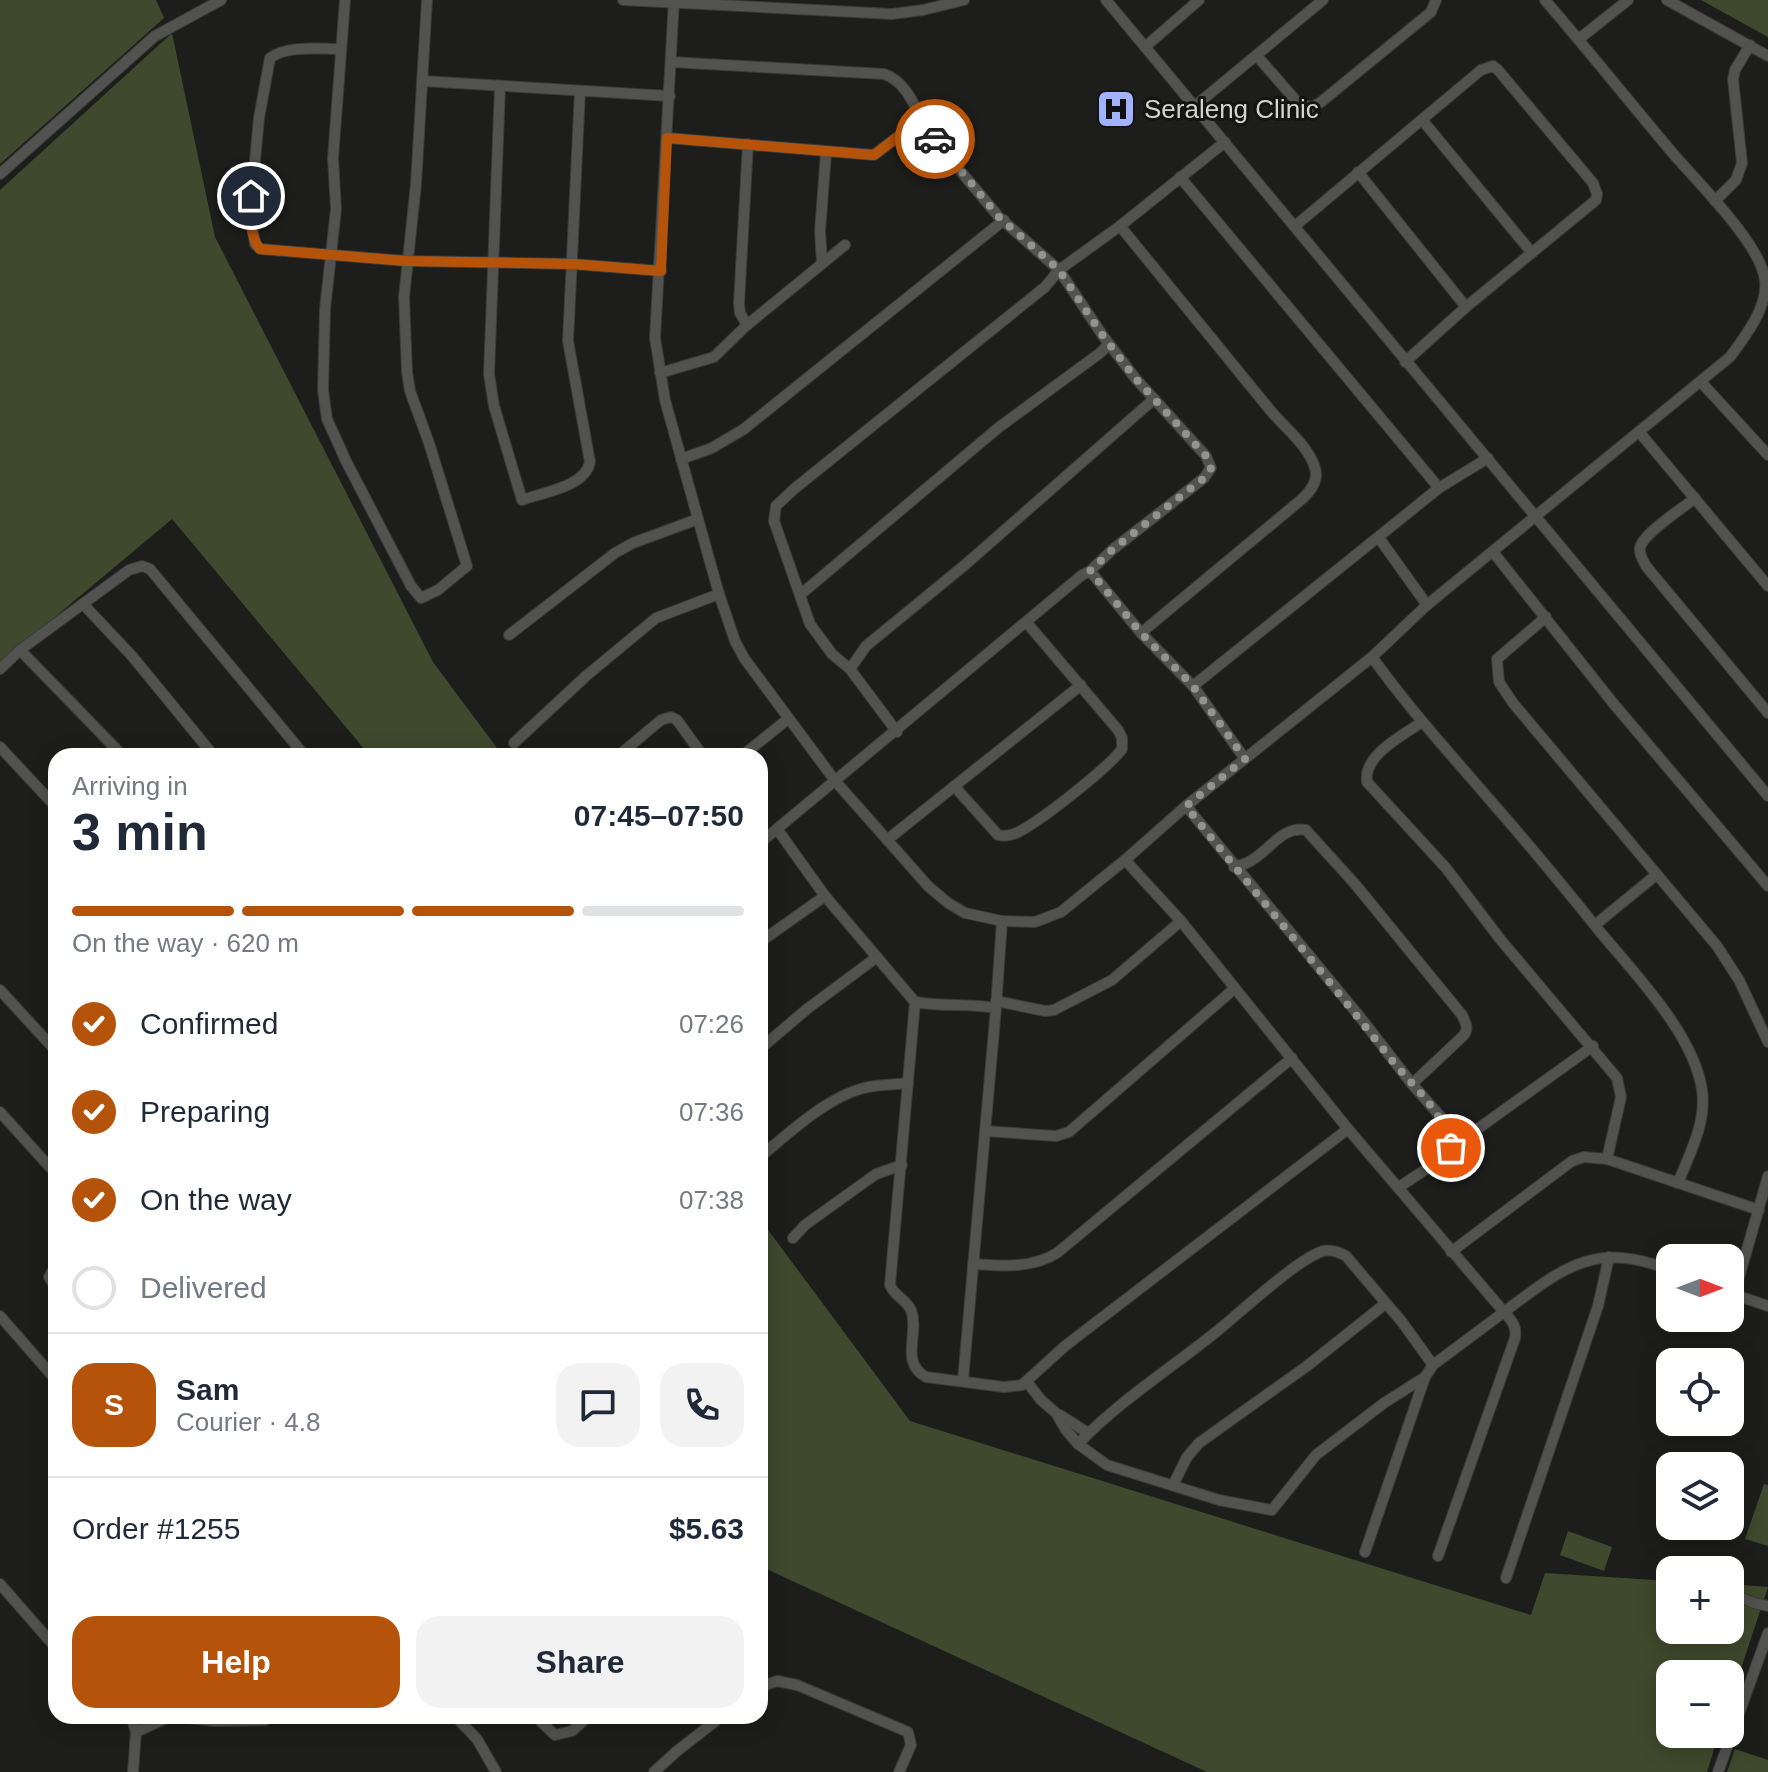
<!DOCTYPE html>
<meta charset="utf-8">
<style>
body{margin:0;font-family:Arial,sans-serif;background:#f2f2f3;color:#1f2937;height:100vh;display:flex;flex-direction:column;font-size:30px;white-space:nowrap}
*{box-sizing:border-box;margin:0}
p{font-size:26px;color:#747a83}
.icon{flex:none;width:44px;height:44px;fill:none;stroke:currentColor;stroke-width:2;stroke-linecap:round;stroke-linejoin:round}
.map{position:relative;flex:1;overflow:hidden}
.sheet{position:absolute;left:48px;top:748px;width:720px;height:976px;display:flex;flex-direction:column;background:#fff;border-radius:24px;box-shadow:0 4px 20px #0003}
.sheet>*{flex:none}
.needle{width:52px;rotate:90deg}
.controls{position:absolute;left:1656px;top:1244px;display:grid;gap:16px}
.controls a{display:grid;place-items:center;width:88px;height:88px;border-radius:16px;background:#fff;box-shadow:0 4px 20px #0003;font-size:40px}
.pin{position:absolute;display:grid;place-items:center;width:68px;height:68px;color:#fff;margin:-34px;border:4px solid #fff;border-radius:50%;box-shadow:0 2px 8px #0007}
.courier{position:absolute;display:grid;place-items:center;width:80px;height:80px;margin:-40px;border:6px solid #b45309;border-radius:50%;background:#fff;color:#222;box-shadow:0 2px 10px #0007}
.summary em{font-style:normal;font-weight:800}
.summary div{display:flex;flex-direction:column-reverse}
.summary{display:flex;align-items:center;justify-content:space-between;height:136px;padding:0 24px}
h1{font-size:52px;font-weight:800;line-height:60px}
.bar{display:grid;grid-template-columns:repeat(4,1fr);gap:12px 8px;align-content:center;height:96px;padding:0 24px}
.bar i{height:10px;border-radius:6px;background:#e0e1e3}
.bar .selected{background:#b45309}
.bar p{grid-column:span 4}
.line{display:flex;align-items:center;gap:20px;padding:0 24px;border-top:2px solid #e0e1e3}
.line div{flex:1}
.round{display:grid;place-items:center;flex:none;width:84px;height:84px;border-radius:24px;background:#f2f2f3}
ol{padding:0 24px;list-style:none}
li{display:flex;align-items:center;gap:24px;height:88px}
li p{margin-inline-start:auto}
li .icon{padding:8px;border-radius:50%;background:#b45309;color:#fff;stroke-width:4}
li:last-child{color:#747a83}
li i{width:44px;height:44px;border:4px solid #e0e1e3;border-radius:50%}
.action{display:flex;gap:16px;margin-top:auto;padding:16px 24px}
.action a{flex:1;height:92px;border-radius:24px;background:#b45309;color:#fff;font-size:32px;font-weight:800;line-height:92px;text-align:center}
.action a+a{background:#f2f2f3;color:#1f2937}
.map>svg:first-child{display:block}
</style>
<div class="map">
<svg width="1768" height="1772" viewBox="0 0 1768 1772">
<rect width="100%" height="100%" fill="#1d1e1b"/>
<g fill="#3f492d">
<polygon points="0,0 156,0 164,18 0,164"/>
<polygon points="1701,0 1768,0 1768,37"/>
<polygon points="172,33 215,237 433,662 503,756 370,756 172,519 0,663 0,190"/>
<polygon points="760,1219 910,1421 1531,1615 1545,1573 1670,1581 1670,1630 1730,1630 1730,1584 1768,1587 1730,1702 1730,1674 1670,1674 1670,1734 1719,1734 1707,1772 1207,1772 760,1566"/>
<polygon points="1764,1484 1768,1485 1768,1546 1745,1539"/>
<polygon points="1568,1531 1612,1547 1604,1571 1560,1555"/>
<polygon points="1735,1749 1768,1760 1768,1772 1727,1772"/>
</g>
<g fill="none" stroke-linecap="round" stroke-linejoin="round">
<g stroke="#3a3b38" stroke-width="12">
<g id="minor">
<polyline points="345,0 333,158 336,209 325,309 323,390 327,419 346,461 411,586 421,598 438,590 467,566 429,443 410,391 407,372 404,297 416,184 427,0"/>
<polyline points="623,0 892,14 923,10 964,0"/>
<path d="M674 0 655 338 665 400 698 519 719 594 735 641 744 658 836 782 928 886 948 903 965 913 1002 921 1035 922 1061 912 1125 860 1186 806 1372 657 1427 605 1730 357C1745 337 1768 307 1765 281 1762 244 1694 179 1670 150 1628 100 1587 49 1545 0"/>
<polyline points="1106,0 1768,796"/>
<polyline points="1667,0 1768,56"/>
<polyline points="1579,39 1628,0"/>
<polyline points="1145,47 1199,0"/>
<path d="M341 49C319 49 288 45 270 58L259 118 250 214 255 244 260 249 406 261 573 264 661 271"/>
<polyline points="1257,56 1299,104 1312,107 1321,102 1431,12 1436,0"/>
<polyline points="422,81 670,96"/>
<path d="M500 87 489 374 494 406 522 500C544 492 585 487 590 462L568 341 580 91"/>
<polyline points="1196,105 1323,0"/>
<polyline points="921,119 952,161 999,217 1059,270 1103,336 1136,379 1206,456 1211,468 1204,478 1112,550 1090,571"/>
<polyline points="1423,121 1532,253"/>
<path d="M667 138 874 155 921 119C913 101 903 80 884 74L671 62"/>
<polyline points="1358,172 1466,307"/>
<polyline points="0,174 155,36 221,0"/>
<polyline points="1180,177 1439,488"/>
<polyline points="1715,201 1736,180 1742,163 1733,79 1735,70 1750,45"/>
<path d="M1120 226C1170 287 1220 349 1270 410 1285 428 1308 445 1315 468 1319 481 1311 491 1302 499L1141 633"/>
<polyline points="1295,226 1481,70 1493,66 1498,70 1593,183 1597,194 1596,200 1466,307 1405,362"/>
<polyline points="822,263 820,231 826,153"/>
<polyline points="747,325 740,313 739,303 748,144"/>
<polyline points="660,373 714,357 747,325 845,245"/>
<polyline points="1701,382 1768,455"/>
<polyline points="1640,433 1768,586"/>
<polyline points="681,459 712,448 744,429 1004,220"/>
<path d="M1695 498C1683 508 1642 534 1640 548 1639 555 1643 560 1646 566L1768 713"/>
<polyline points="1379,538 1427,605"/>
<polyline points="1493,552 1613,703 1768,886"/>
<polyline points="800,595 998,428 1100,353 1109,344"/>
<polyline points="83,604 132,656 214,756"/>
<polyline points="1546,617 1497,659 1499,682 1513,703 1717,946 1739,980 1768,1042"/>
<polyline points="509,635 615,553 633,543 698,519"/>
<polyline points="20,650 123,756"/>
<path d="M1372 657C1410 710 1454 758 1496 807 1532 848 1567 891 1601 933 1636 975 1694 1035 1702 1090 1707 1122 1689 1155 1678 1183"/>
<polyline points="0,669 20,650 129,570 142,566 150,569 305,756"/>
<polyline points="850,669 866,646 966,564 1154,399"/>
<polyline points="1193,686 1439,488 1488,458"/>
<path d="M1422 722C1402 736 1363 755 1367 782L1446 868 1500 939 1617 1078 1621 1097 1607 1159"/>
<polyline points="897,732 850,669 832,654 810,624 774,521 776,506 794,489 1045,287 1059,270 1120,226 1225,142"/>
<polyline points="514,743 586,676 656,618 719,594"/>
<polyline points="0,747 56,807"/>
<polyline points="618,756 661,720 671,717 677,720 703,756"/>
<polyline points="742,756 788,719"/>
<path d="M954 786 998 835C1007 837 1014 835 1022 830 1044 818 1108 768 1122 749V738L1118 730 1027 623"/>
<polyline points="1186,806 1360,1017 1412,1084"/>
<path d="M777 829 825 896 915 1002 890 1285C894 1296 906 1299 911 1310 920 1333 899 1362 926 1377L1004 1387 1022 1385 1065 1346 1348 1129"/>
<polyline points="887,840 1081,685"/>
<polyline points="760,843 1082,575 1090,571 1141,633 1193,686 1245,759"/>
<path d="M1125 860 1181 921 1348 1129 1504 1312C1563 1268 1594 1240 1670 1270"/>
<path d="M1234 867C1240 865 1247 864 1252 860 1271 849 1282 826 1306 830L1355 884 1462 1015C1466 1024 1470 1029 1462 1037L1412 1084 1440 1116 1451 1148 1437 1162 1399 1187"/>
<polyline points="1595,925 1656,875"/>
<polyline points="760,942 825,896"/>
<polyline points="0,990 56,1051"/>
<polyline points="996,1001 1045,1011 1054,1010 1112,980 1181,921"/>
<path d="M915 1002C942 1007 968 1003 996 1008L963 1380"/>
<polyline points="996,1007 1002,921"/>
<polyline points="760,1049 807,1009 877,957"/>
<polyline points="0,1112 56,1174"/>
<polyline points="985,1131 1056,1136 1069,1132 1234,989"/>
<polyline points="1451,1148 1593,1046"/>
<path d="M760 1157C789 1133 827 1097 864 1088 878 1084 894 1085 908 1083"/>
<polyline points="793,1238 805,1225 876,1174 902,1165"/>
<polyline points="1451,1252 1572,1161 1584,1157 1607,1159 1759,1210"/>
<path d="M973 1264C1002 1266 1031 1269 1057 1253L1292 1058"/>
<polyline points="56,1265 49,1277 56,1289"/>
<polyline points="1730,1293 1768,1306"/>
<polyline points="1734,1295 1768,1176"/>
<polyline points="0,1316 56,1380"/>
<polyline points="1027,1382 1041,1400 1056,1413 1066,1430 1078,1444 1107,1465 1219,1500 1272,1510 1316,1455 1384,1403 1425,1377"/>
<polyline points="1060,1415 1088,1433"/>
<path d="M1078 1444C1119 1401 1170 1369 1216 1332 1240 1313 1297 1259 1323 1251 1332 1249 1339 1252 1346 1256L1402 1322 1433 1365"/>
<polyline points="1173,1485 1187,1457 1199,1443 1307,1366 1385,1304"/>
<path d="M1365 1552 1425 1377 1433 1365 1504 1312C1512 1321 1517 1326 1515 1338L1438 1556"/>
<polyline points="1506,1578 1598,1306 1609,1257"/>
<polyline points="0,1584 56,1648"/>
<polyline points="1730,1593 1754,1603 1768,1606"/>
<polyline points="760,1687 777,1681 797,1685 908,1732 911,1745 899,1772"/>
<polyline points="131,1716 136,1732 133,1772"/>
<polyline points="455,1716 477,1739 496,1772"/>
<polyline points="535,1716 555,1735 572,1731 589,1716"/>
<polyline points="136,1732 171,1716 215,1721 265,1720 270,1716"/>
<polyline points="654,1772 677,1751 722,1716"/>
<polyline points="1718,1772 1768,1633"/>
</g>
</g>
<use href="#minor" stroke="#525251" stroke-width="10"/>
</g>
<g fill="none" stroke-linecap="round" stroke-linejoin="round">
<path stroke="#939491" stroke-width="8" stroke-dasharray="0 14.4" d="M935 139 999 217 1059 270 1103 336 1136 379 1206 456 1211 468 1204 478 1112 550 1090 571 1141 633 1193 686 1245 759 1186 806C1253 891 1324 973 1390 1058 1414 1088 1443 1110 1451 1148"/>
<path stroke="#b45309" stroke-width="10" d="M251 196C250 212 249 236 260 249L406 261 573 264 661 271 667 138 874 155 921 119 935 139"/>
</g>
<defs>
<g id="hospital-square" transform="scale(2)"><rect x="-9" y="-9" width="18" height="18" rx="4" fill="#a2b2fd" stroke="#141512"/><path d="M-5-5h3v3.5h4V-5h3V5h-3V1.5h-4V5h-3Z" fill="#111"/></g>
</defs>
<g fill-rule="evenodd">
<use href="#hospital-square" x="1116" y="109"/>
</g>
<g text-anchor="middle" stroke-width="6" stroke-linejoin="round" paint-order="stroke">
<g font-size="26" fill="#d3d4d1" stroke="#141512" text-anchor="start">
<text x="1144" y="118">Seraleng Clinic</text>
</g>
</g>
</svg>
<div class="controls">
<a><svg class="needle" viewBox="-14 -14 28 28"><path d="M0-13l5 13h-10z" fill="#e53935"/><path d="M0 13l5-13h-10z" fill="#747a83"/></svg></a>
<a><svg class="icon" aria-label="locate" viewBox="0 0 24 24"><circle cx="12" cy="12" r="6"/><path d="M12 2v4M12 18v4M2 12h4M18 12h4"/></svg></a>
<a><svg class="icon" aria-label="layers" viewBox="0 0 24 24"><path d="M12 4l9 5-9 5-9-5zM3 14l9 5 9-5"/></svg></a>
<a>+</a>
<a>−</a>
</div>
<div class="pin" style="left:1451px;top:1148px;background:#ea580c"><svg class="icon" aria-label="bag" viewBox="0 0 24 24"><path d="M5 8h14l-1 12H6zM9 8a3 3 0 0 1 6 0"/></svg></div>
<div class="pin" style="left:251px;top:196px;background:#1f2937"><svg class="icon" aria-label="home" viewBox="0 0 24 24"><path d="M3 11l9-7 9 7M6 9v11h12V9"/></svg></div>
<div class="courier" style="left:935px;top:139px"><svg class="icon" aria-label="car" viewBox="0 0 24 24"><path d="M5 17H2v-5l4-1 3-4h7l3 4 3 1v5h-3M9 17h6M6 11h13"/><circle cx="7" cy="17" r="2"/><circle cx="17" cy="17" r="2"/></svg></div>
<section class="sheet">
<div class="summary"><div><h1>3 min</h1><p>Arriving in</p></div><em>07:45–07:50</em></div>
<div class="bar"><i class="selected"></i><i class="selected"></i><i class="selected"></i><i></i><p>On the way · 620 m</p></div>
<ol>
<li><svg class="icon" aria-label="check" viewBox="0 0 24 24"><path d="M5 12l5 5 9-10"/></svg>Confirmed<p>07:26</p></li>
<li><svg class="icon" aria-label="check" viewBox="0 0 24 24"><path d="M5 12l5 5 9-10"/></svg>Preparing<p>07:36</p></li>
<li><svg class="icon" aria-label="check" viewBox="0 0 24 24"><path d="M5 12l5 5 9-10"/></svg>On the way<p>07:38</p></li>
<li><i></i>Delivered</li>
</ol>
<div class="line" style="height:144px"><b class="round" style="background:#b45309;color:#fff">S</b><div><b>Sam</b><p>Courier · 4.8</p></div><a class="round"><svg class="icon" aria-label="chat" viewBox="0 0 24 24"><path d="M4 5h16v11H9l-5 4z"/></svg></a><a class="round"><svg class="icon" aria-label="phone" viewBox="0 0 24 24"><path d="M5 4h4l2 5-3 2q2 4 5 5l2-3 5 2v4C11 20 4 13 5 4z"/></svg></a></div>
<div class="line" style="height:104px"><div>Order #1255</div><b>$5.63</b></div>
<div class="action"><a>Help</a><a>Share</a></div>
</section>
</div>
